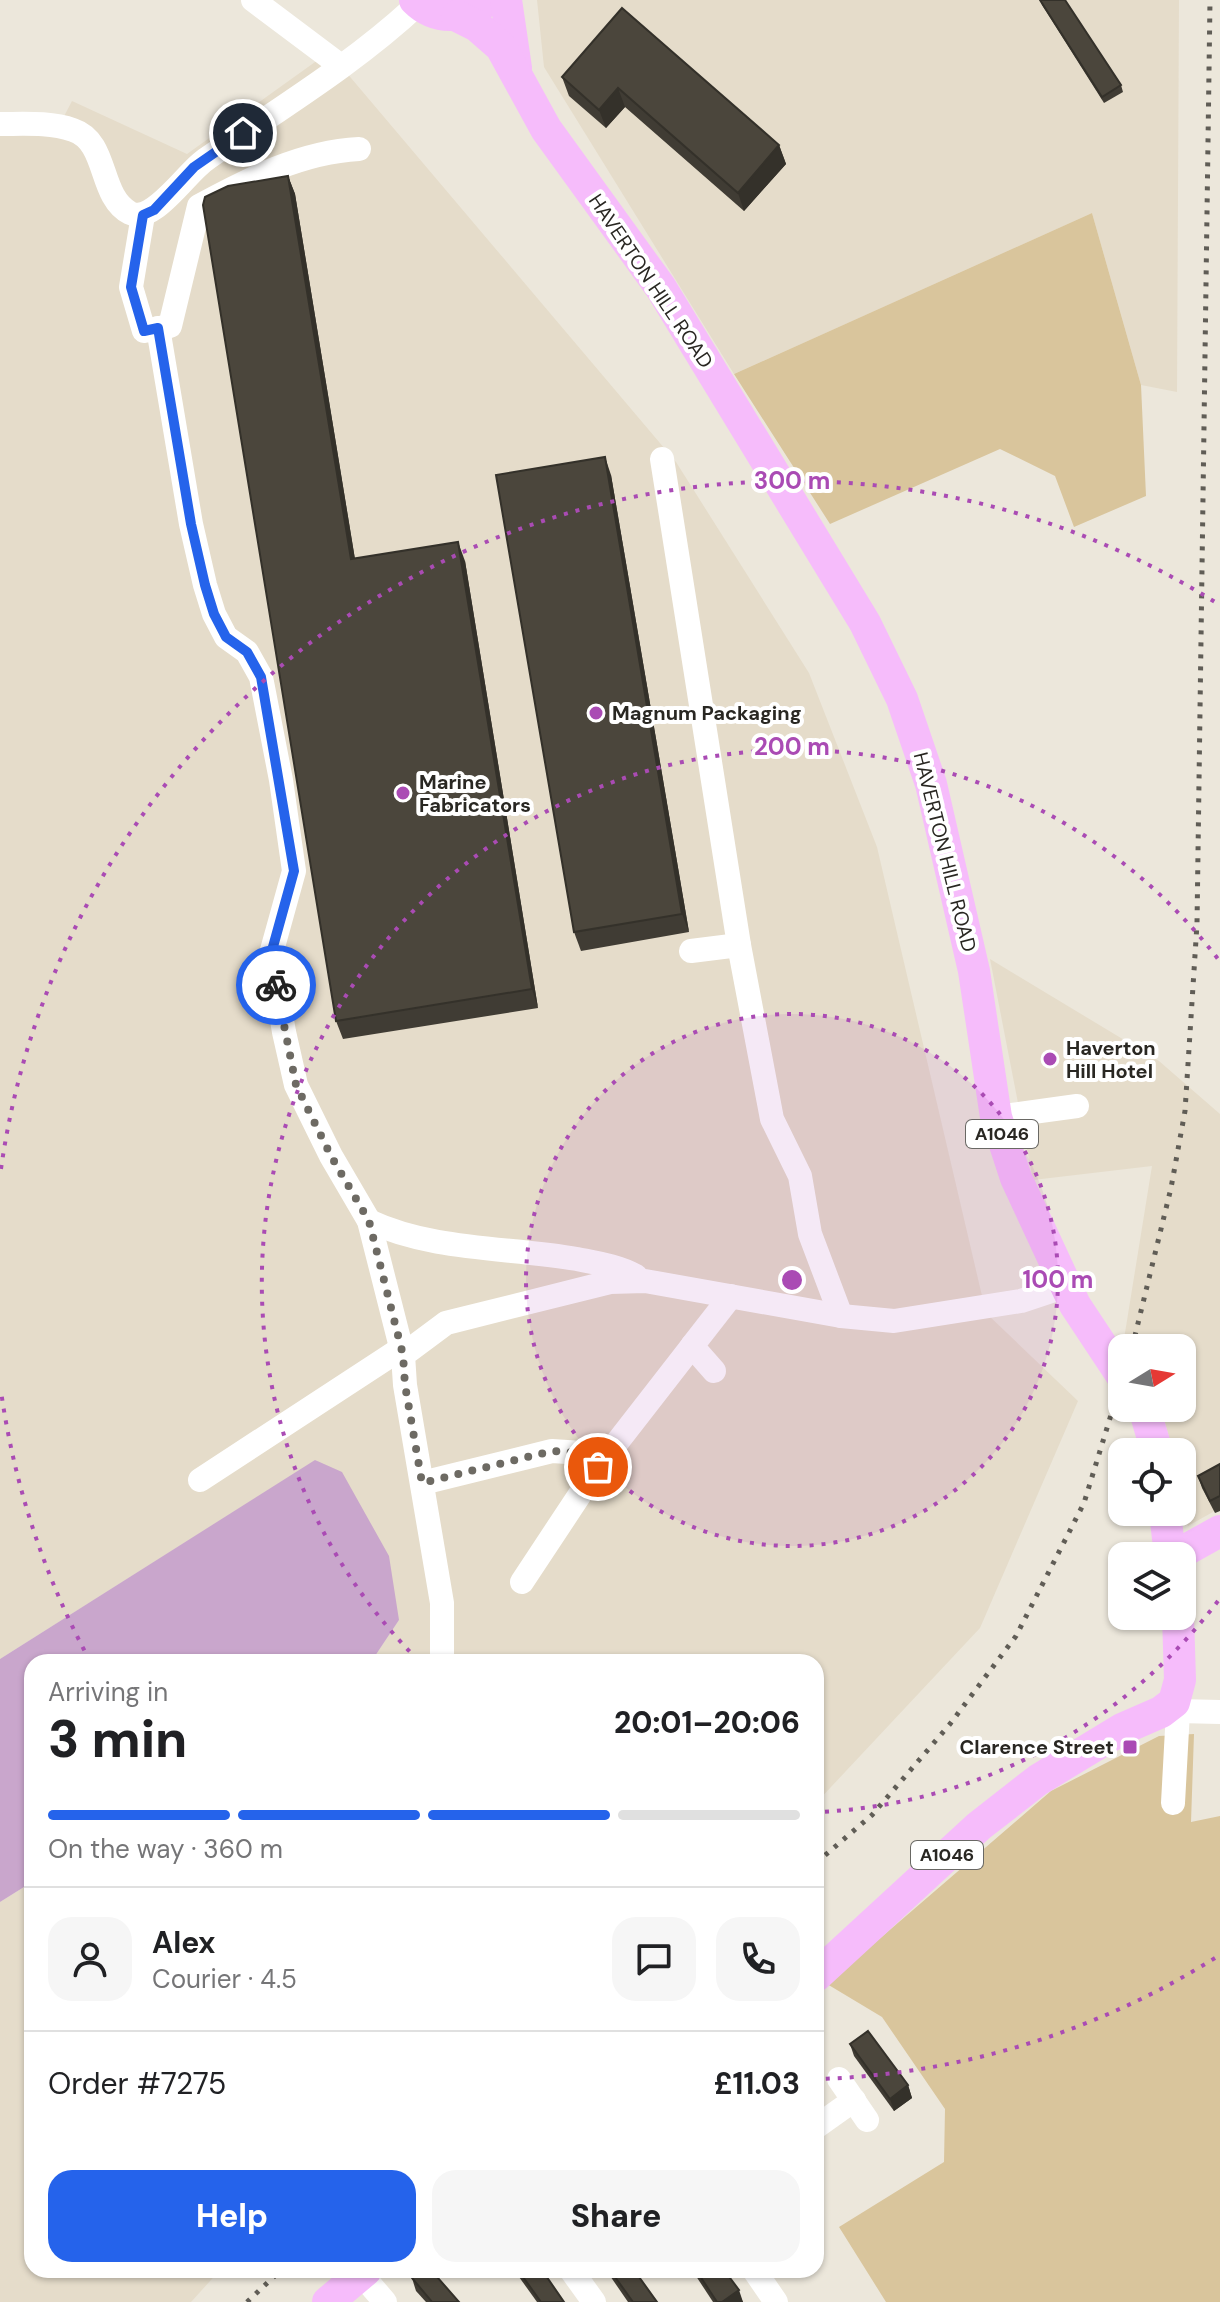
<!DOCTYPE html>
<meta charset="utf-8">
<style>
body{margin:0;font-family:"DM Sans",sans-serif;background:#f6f6f6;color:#202124;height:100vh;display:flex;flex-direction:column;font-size:30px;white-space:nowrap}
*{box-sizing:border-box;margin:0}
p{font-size:26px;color:#757577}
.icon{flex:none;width:44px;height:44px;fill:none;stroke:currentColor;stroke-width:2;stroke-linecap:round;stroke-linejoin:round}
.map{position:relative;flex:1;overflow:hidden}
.side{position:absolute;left:24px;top:1654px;width:800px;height:624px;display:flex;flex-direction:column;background:#fff;border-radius:24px;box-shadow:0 2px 6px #0004}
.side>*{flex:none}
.needle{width:52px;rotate:79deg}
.buttons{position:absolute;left:1108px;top:1334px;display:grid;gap:16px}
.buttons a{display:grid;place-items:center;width:88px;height:88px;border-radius:16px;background:#fff;box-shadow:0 2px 6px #0004;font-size:40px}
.pin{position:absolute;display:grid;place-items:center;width:68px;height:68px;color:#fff;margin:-34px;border:4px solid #fff;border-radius:50%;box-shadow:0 2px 8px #0007}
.courier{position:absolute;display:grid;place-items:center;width:80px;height:80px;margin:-40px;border:6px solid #2563eb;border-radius:50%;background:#fff;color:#222;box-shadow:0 2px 10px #0007}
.overview em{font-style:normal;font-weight:800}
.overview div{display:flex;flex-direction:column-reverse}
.overview{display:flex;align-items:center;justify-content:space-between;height:136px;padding:0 24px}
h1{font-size:52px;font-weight:800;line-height:60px}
.bar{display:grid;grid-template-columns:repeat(4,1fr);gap:12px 8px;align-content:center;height:96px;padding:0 24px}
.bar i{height:10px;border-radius:6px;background:#e0e0e0}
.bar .active{background:#2563eb}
.bar p{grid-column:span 4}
.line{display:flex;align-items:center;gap:20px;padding:0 24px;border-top:2px solid #e0e0e0}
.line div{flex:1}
.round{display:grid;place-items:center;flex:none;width:84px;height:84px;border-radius:24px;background:#f6f6f6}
.action{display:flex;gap:16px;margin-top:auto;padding:16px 24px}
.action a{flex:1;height:92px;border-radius:24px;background:#2563eb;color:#fff;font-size:32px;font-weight:800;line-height:92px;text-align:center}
.action a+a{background:#f6f6f6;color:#202124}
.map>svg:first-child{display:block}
</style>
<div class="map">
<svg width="1220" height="2302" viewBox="0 0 1220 2302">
<rect width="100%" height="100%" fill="#ece7db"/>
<g fill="#e5dcca">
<polygon points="537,0 1179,0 1177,392 1141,385 1092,213 734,374 544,67"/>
<polygon points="329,52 676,462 809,673 877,847 986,1313 1078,1401 980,1628 816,1803 816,1662 371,1662 399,1620 316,1460 0,1659 0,125 61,122 72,101 187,154"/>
<polygon points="990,959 1159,1061 1220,1114 1220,1508 1188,1526 1182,1497 1182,1452 1173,1452 1161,1408 1182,1408 1182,1348 1129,1348 1124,1339 1152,1166 1033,1180"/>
<polygon points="32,1882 32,2270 220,2270 191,2302 0,2302 0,1902"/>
</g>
<g fill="#d9c59c">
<polygon points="1092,213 1141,385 1146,496 1074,527 1055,476 1000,449 830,524 734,374"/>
<polygon points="1194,1734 1191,1822 1220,1816 1220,2302 886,2302 839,2227 944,2162 945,2109 882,2017 827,1984 1051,1791 1159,1736"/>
</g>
<polygon fill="#c9a6cc" points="315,1460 342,1472 389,1556 399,1620 371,1662 32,1662 32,1882 0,1902 0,1659"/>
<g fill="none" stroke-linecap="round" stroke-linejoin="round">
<g stroke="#fff" stroke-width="24">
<polyline points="253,0 341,66"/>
<path d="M0 124C24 124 50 122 73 130 109 142 98 196 130 213 153 225 186 173 205 160 277 110 354 64 418 4"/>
<path d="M143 215 131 287 144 331 170 326 199 206C249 179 301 152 359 149"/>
<polyline points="158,328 191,524 205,585 214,614 226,637 247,652 261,677 281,780 294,871 271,954 284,1032 296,1085 331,1156 369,1221 403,1355"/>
<polyline points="662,459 739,945"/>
<polyline points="691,951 739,945 772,1119 800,1176 810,1234 841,1316"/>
<polyline points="996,1117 1077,1106"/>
<path d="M369 1221C433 1251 508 1247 577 1259 597 1263 618 1266 636 1276"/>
<polyline points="714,1371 692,1346 731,1296"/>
<polyline points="200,1480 402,1348"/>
<polyline points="422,1483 552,1451 582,1453 598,1467"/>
<polyline points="522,1582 598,1467 692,1346"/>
<polyline points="442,1662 442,1603 405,1385 403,1355 446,1323 610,1282 645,1281 841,1316 894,1321 1021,1301 1066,1286"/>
<polyline points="1178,1711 1220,1712"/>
<polyline points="1173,1803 1178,1711 1174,1702"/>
<polyline points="839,2079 867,2120"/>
<polyline points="816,2127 854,2100"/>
<polyline points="571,2270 594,2302"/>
<polyline points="754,2270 776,2302"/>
<polyline points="361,2274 385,2302"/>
</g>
<g stroke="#f6bcfb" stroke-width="32">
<path d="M415 0C436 21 466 19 487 0"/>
<polyline points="506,0 516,68"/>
<polyline points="457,16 477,26 501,47 546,129 661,288 865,623 902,699 931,784 974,971 996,1117 1016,1178 1075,1305 1122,1376"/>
<polyline points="1144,1408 1157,1452"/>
<polyline points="1165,1512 1170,1556"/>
<polyline points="1175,1556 1220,1531"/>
<polyline points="816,1976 979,1826 1038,1780 1122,1729 1161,1712 1174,1702 1180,1680 1178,1616"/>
<polyline points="328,2302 366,2270"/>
</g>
<g stroke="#605d56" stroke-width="5" stroke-dasharray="4 8" stroke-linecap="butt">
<polyline points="1132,1348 1171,1188 1185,1111 1197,924 1210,0"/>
<polyline points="816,1863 872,1815 950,1724 1016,1636 1084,1503 1122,1379"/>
<polyline points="247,2302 281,2270"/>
</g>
</g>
<g fill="#403c34">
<polygon points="1040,0 1121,85 1123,92 1104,103 1042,5"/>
<polygon points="622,8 779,145 786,164 744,211 625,107 606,128 569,96 562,77"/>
<polygon points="288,176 295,194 355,559 465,561 538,1008 343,1039 336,1021"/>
<polygon points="611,475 689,932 581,951 574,932"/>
<polygon points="1220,1464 1220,1511 1215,1513 1202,1488 1198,1476"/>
<polygon points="850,2044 908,2085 912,2098 894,2111 854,2056"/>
<polygon points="514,2270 542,2270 564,2302 537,2302"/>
<polygon points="606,2270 634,2270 657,2302 628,2302"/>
<polygon points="692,2270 724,2270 743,2302 713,2302"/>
<polygon points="412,2278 459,2302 426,2302 416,2291"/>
</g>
<g fill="#34312a">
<polygon points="618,88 625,107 606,128 599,110"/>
<polygon points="779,145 786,164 744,211 738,193"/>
<polygon points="288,176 295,194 358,578 351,559"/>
<polygon points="605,457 611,475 689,932 682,914"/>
<polygon points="458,542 465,561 538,1008 532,989"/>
<polygon points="908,2085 912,2098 894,2111 890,2099"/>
<polygon points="739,2290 743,2302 722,2302"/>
</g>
<g fill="#4b463c" stroke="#34312a" stroke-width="2">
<polygon points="1040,0 1065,0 1121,85 1102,97"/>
<polygon points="622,8 779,145 738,193 618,88 599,110 562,77"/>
<polygon points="288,176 351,559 458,542 532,989 336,1021 203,205 205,197 228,186"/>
<polygon points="605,457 682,914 574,932 496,475"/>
<polygon points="1220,1464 1220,1496 1210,1501 1198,1476"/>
<polygon points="868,2031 908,2085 890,2099 850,2044"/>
<polygon points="422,2270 431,2270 459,2302 432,2302 412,2278"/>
<polygon points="518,2270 542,2270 564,2302 541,2302"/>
<polygon points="610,2270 634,2270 657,2302 633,2302"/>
<polygon points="696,2270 724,2270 739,2290 722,2302 717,2302"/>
</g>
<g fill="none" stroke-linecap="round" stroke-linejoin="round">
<polyline stroke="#6d6a63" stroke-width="8" stroke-dasharray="0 14.4" points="276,985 296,1085 331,1156 369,1221 403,1355 405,1385 422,1483 552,1451 582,1453 598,1467"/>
<polyline stroke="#2563eb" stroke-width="10" points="243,133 194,167 154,210 143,215 131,287 144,331 158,328 191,524 205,585 214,614 226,637 247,652 261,677 294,871 271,954 276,985"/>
</g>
<circle cx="792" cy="1280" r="266" fill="#aa4bb4" fill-opacity=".12"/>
<g fill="none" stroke="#aa4bb4" stroke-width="4" stroke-dasharray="4 8">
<circle cx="792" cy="1280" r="266"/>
<path d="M1218 1601A533 533 0 0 1 820 1812M418 1660A533 533 0 1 1 1218 959"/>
<path d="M1215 1958A799 799 0 0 1 820 2079M90 1661A799 799 0 0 1 1 1391M1 1169A799 799 0 0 1 1215 602"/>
</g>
<g fill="#aa4bb4" stroke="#fff" stroke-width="3">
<circle cx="596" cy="713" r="8"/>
<circle cx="403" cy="793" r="8"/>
<circle cx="1050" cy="1059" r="8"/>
<rect x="1122" y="1739" width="16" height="16" rx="4"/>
</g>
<g text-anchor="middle" stroke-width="8" stroke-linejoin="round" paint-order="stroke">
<g fill="#fff" stroke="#696864" stroke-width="2">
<rect x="966" y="1120" width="72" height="28" rx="6"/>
<rect x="911" y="1841" width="72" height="28" rx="6"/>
</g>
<g font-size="18" font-weight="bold" fill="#292722">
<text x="1002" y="1140">A1046</text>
<text x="947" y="1861">A1046</text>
</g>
<g font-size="20" fill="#292722" stroke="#fff">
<text transform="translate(651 281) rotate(56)" y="7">HAVERTON HILL ROAD</text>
<text transform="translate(945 852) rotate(76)" y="7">HAVERTON HILL ROAD</text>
</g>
<g font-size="20" font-weight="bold" fill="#292722" stroke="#fff" text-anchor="start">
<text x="612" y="720">Magnum Packaging</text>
<text x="419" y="789">Marine<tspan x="419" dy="23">Fabricators</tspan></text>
<text x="1066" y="1055">Haverton<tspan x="1066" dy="23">Hill Hotel</tspan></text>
<text x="1114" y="1754" text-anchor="end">Clarence Street</text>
</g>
</g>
<circle cx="792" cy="1280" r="12" fill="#aa4bb4" stroke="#fff" stroke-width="4"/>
<g font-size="24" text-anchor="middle" font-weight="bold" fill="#aa4bb4" stroke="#fff" stroke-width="8" stroke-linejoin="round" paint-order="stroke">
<text x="792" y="489">300 m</text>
<text x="792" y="755">200 m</text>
<text x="1058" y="1288">100 m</text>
</g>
</svg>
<div class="buttons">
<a><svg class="needle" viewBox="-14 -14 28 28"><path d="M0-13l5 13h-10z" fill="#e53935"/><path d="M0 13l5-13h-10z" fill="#757577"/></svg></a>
<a><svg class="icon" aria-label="locate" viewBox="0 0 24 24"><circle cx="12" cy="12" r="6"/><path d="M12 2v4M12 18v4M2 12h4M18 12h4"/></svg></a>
<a><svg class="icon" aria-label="layers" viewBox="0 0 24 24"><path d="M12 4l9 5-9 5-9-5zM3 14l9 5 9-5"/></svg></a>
</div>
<div class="pin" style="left:598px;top:1467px;background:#ea580c"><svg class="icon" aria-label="bag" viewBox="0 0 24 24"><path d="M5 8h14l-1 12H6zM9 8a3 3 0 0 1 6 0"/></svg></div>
<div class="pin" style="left:243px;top:133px;background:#1f2937"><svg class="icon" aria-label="home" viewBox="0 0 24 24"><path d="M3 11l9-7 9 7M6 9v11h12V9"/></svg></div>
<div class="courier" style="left:276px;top:985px"><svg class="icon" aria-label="bike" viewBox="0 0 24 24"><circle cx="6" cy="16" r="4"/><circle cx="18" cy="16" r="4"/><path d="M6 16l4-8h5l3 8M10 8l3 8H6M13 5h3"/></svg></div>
<section class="side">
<div class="overview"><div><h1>3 min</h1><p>Arriving in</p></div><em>20:01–20:06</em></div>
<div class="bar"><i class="active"></i><i class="active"></i><i class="active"></i><i></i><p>On the way · 360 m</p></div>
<div class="line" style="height:144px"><a class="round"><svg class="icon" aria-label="person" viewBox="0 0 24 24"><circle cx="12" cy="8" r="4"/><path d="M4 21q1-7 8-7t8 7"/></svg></a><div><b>Alex</b><p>Courier · 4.5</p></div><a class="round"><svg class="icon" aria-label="chat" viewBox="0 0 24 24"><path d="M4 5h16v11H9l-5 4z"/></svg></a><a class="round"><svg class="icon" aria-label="phone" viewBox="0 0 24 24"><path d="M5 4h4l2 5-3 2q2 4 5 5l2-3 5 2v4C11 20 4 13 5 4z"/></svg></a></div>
<div class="line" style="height:104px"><div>Order #7275</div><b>£11.03</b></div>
<div class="action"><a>Help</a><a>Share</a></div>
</section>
</div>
